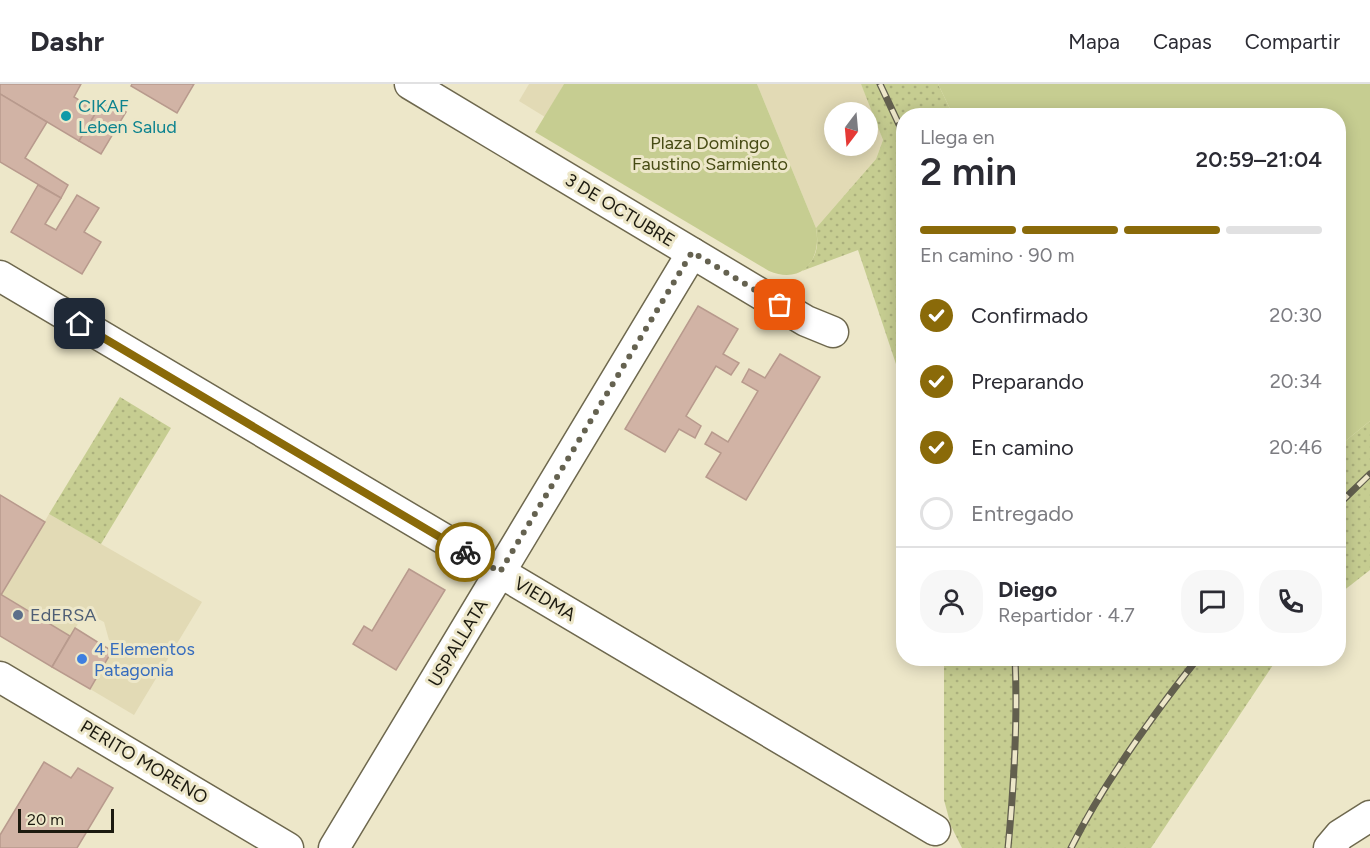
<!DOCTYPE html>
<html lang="es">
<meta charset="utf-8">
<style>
body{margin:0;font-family:Figtree,sans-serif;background:#f7f7f7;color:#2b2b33;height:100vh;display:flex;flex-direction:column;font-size:22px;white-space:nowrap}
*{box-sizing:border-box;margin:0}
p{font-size:20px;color:#7c7c81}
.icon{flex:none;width:33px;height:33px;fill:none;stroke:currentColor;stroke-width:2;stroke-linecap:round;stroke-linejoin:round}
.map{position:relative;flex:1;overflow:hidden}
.sheet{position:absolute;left:896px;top:24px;width:450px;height:558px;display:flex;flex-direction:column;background:#fff;border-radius:24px;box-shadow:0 3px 15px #0003}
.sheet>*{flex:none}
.needle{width:39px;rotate:196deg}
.buttons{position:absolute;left:824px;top:18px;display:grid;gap:12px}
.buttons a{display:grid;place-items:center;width:54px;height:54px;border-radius:50%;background:#fff;box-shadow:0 3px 15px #0003;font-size:30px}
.scale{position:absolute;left:18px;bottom:15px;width:96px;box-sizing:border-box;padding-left:6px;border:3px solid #1c1a0f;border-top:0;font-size:16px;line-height:21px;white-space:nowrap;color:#1c1a0f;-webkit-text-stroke:4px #ede7c9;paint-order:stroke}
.pin{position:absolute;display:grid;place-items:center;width:51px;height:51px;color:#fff;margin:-26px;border-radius:12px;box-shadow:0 3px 9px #0006}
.courier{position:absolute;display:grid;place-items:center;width:60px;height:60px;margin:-30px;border:4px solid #8a6a09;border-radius:50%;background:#fff;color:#222;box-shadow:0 2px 8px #0007}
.head em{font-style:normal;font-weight:600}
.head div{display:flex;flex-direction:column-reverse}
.head{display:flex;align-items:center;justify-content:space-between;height:102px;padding:0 24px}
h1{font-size:39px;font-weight:600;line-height:45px}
.bar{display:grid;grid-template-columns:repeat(4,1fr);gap:9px 6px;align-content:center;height:72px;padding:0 24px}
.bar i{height:8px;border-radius:4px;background:#e1e1e2}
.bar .current{background:#8a6a09}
.bar p{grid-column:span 4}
.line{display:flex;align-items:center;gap:15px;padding:0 24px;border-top:2px solid #e1e1e2}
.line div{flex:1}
.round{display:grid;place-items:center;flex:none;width:63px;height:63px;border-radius:24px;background:#f7f7f7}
ol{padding:0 24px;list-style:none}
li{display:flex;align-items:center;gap:18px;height:66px}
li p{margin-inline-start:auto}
li .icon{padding:6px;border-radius:50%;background:#8a6a09;color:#fff;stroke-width:4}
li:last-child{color:#7c7c81}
li i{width:33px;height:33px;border:3px solid #e1e1e2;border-radius:50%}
header{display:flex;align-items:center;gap:36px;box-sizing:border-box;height:84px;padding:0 30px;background:#fff;border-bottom:2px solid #e1e1e2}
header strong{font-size:28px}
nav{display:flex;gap:33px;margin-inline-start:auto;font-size:21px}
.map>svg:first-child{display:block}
</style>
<header>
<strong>Dashr</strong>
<nav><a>Mapa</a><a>Capas</a><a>Compartir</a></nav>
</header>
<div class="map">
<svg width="1370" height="764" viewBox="0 0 1370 764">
<defs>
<pattern id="grass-dots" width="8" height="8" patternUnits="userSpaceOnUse" patternTransform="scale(1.5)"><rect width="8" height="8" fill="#c6cd91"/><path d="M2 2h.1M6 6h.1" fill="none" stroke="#aaaf7c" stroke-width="1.8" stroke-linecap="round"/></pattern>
</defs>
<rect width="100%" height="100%" fill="#ede7c9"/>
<g fill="#e2dab5" fill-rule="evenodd">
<polygon points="529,0 564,0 545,33 519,17"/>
<path d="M757 0H861L871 22 883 56 876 75 816 144ZM834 28H867V62H834Z"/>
<polygon points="0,411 45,437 49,430 202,518 134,631 90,605 112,567 104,538 85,528 52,583 0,552"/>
</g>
<g fill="url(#grass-dots)">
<path d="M861 0H938L953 31 903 32V301L858 166 802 187C817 175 819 162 816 144L876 75 883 56Z"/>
<polygon points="120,313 171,344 101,460 49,430"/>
<polygon points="1370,337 1370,486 1338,511 1338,363"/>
<polygon points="944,575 944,574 1277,575 1151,764 962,764 951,742 944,716"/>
</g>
<g fill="#c6cd91">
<path d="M564 0H757L816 144C822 176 802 201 769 187L535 48Z"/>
<polygon points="938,0 1370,0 1370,337 1338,363 1338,32 953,31"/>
</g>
<g fill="#d1b3a5" stroke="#b89a8d" stroke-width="1.5">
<polygon points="0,0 81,0 74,13 97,27 79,57 0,10"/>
<polygon points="132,0 194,0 177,29 131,2"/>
<polygon points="0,10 47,38 25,74 68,101 61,114 0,78"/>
<polygon points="104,15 126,28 101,70 79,57"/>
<polygon points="38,101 61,114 45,140 56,146 77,111 99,124 84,148 101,158 82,190 11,148"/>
<polygon points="698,222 738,245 723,270 739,279 731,291 716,282 686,332 701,342 695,354 679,345 665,368 625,345"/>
<polygon points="780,270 820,293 746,416 706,393 721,369 705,360 712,348 728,358 758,307 742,298 749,285 765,294"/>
<polygon points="0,411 45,438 1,511 0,510"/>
<polygon points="409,485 445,506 396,586 353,560 364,542 372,547"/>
<polygon points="0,510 70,552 52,583 0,552"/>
<polygon points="75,544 112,567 90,605 52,583"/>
<polygon points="44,678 71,694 78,684 113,704 77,764 0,764 0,751"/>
</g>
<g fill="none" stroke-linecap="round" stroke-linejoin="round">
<g stroke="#6e684e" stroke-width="33">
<g id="street">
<polyline points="410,0 779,221 806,237 833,248"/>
<polyline points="0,192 935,746"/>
<polyline points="0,593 288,764"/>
<polyline points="334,764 692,169"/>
<polyline points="1329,764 1340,751 1370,732"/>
</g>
</g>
<use href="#street" stroke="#fff" stroke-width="30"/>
<g stroke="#625f4e" stroke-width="7">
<g id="rail">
<polyline points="880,0 903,49"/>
<polyline points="1338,421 1370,390"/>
<path d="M1008 764C1014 701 1018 638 1015 574"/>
<path d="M1071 764C1103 700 1153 631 1198 574"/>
</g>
</g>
<use href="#rail" stroke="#ede7c9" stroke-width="4.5" stroke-dasharray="14" stroke-linecap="butt"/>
</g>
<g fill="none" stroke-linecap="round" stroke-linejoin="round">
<polyline stroke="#656250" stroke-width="6" stroke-dasharray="0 10.8" points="465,468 500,488 692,168 780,221"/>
<polyline stroke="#8a6a09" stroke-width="8" points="80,240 465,468"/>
</g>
<circle fill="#0f9aa8" stroke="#ede7c9" stroke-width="2" cx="66" cy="32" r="6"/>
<circle fill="#5c6f8a" stroke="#ede7c9" stroke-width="2" cx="18" cy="531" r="6"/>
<circle fill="#3f7fe0" stroke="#ede7c9" stroke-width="2" cx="82" cy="575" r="6"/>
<g text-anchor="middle" stroke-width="6" stroke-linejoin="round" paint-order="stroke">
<g font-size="18" fill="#0d838f" stroke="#ede7c9" text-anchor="start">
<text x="78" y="28">CIKAF<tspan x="78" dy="21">Leben Salud</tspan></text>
</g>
<g font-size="18" fill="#474b14" stroke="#ede7c9">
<text x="710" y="65">Plaza Domingo<tspan x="710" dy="21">Faustino Sarmiento</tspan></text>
</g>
<g font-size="18" fill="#1c1a0f" stroke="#ede7c9">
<text transform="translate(620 126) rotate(31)" y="6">3 DE OCTUBRE</text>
<text transform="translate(545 515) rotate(31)" y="6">VIEDMA</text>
<text transform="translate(458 559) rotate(-59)" y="6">USPALLATA</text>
<text transform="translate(144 678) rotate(31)" y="6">PERITO MORENO</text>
</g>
<g font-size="18" fill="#4e5e75" stroke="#ede7c9" text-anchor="start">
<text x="30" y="537">EdERSA</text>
</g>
<g font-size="18" fill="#366cbe" stroke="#ede7c9" text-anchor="start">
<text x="94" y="571">4 Elementos<tspan x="94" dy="21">Patagonia</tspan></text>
</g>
</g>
</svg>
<div class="buttons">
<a><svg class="needle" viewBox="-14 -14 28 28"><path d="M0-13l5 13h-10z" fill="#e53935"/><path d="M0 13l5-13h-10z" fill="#7c7c81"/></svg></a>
</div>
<div class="scale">20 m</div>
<div class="pin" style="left:780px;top:221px;background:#ea580c"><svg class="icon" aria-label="bag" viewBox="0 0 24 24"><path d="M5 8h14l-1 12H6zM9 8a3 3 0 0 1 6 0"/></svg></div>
<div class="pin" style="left:80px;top:240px;background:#1f2937"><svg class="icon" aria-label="home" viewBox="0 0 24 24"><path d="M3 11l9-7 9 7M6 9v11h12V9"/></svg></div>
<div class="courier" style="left:465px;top:468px"><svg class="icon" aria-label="bike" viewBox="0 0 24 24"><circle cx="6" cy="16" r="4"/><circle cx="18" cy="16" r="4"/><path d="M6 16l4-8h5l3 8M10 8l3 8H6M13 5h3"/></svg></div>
<section class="sheet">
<div class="head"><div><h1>2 min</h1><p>Llega en</p></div><em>20:59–21:04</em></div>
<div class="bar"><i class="current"></i><i class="current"></i><i class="current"></i><i></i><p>En camino · 90 m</p></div>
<ol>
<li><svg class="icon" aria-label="check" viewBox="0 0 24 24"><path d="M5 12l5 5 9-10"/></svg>Confirmado<p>20:30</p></li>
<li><svg class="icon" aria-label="check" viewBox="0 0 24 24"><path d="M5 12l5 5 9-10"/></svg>Preparando<p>20:34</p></li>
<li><svg class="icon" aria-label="check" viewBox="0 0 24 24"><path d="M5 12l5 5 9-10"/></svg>En camino<p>20:46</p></li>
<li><i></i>Entregado</li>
</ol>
<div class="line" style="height:108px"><a class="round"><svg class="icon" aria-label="person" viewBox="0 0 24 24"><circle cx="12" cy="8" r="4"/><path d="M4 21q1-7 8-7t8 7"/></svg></a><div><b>Diego</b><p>Repartidor · 4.7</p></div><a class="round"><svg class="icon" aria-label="chat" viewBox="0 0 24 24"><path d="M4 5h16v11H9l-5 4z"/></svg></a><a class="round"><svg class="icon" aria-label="phone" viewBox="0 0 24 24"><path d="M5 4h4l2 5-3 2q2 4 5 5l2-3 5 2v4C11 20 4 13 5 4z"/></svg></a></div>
</section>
</div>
